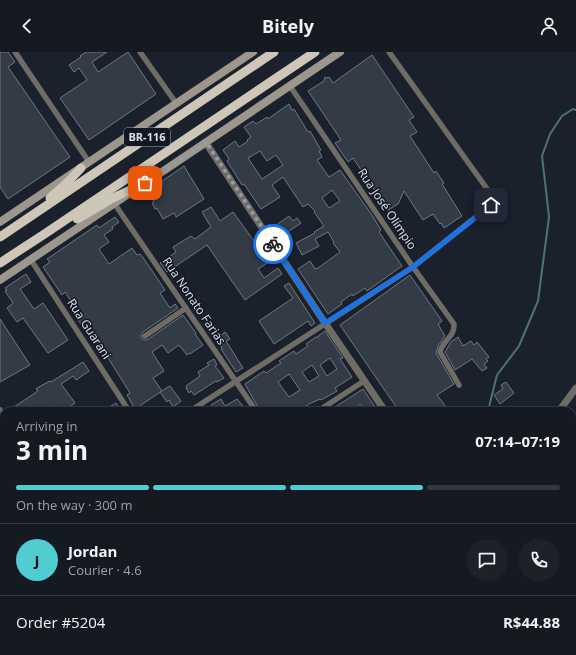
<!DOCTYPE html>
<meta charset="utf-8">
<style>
body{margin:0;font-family:"Open Sans",sans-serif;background:#1d222a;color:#f1f3f6;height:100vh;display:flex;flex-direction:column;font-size:15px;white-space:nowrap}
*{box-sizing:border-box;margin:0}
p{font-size:13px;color:#9da0a5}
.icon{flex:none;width:22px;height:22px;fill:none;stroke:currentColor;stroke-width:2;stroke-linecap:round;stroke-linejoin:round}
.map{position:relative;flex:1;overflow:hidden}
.drawer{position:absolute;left:0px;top:355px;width:576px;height:248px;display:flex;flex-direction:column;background:#141922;border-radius:12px 12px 0 0;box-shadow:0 2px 6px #0003,0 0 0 1px #333840}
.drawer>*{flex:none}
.pin{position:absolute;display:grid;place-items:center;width:34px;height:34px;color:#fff;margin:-17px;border-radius:8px;box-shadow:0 2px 6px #0006}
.courier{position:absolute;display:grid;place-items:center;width:40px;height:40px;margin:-20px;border:3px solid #1a73e8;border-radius:50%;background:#fff;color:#222;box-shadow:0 1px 5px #0007}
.summary em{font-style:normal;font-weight:700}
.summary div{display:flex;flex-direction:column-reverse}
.summary{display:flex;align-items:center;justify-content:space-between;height:68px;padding:0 16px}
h1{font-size:26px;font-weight:700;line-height:30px}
.bar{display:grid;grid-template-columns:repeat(4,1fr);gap:6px 4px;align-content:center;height:48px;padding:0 16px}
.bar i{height:5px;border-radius:3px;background:#333840}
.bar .current{background:#51ccd1}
.bar p{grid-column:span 4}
.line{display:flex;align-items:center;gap:10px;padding:0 16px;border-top:1px solid #333840}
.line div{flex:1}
.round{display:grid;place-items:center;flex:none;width:42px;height:42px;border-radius:21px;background:#1d222a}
header{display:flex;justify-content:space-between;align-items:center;height:52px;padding:0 16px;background:#141922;font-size:18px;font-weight:700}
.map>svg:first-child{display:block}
</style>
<header><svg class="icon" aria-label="back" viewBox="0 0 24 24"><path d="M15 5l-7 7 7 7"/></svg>Bitely<svg class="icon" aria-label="person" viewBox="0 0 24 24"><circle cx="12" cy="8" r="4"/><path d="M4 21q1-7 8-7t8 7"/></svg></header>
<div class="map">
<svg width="576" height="603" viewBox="0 0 576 603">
<rect width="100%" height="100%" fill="#1a212d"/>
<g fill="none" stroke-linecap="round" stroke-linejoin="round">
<g stroke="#4f7178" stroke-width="2">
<polyline points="488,359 497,323 519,294 538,249 549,165 542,104 550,82 562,64 573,57 576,58"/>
<polyline points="443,603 444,599"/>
</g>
</g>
<g fill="#333b47" stroke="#6f7785" fill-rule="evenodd">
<polygon points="0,0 8,0 15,10 8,15 70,105 8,147 0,135"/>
<polygon points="86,0 107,0 92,10 98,20 128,0 156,42 89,88 60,46 87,28 79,16 74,20 69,13 81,5 80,4"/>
<polygon points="372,3 414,65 409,68 417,80 410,84 434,121 436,119 444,131 442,132 462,164 444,176 441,171 440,172 433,162 423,168 404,139 398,152 388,158 353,106 348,110 335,91 341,88 308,39 324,29 325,25 327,26 329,25 333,31"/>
<path d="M289 52 292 58 294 57 308 80 310 79 321 98 319 99 322 105 317 108 329 125 340 118 372 163 381 178 379 180 402 214 367 239 365 236 353 244 352 242 341 250 342 252 328 262 298 217 310 209 315 217 318 216 340 200 333 191 334 190 328 180 315 187 319 194 302 203 296 191 315 181 314 180 324 174 314 160 315 159 308 152 303 155 283 125 272 133 280 145 261 157 244 132 242 133 227 109 229 107 223 98 235 89 239 95 248 89 247 88 251 85 244 75 253 69 256 72 267 65 268 67ZM260 99 267 109 276 103 283 113 262 127 248 106ZM332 138 340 149 329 156 322 146Z"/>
<polygon points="184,114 204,147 176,165 174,161 163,167 157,156 155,157 152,151 154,150 149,141 155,135 162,135 162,129"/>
<polygon points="211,155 220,169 233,160 264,203 268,201 272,208 258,217 264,226 278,216 282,222 245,248 207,193 167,220 160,211 176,200 173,195 191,184 195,187 211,175 202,160"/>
<polygon points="289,164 293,169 297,166 301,171 282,184 275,174"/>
<polygon points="115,165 119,170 112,175 113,177 104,183 109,190 99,197 109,212 132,196 137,203 140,202 142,204 165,238 160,241 170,256 175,252 178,256 143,280 141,283 141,286 144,288 147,288 183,263 196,281 195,282 203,293 190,302 189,301 187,303 179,293 168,301 162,293 152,300 164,319 153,326 162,339 135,357 127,343 130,341 95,285 88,278 86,279 76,265 80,263 65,240 62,243 43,215 50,210 47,207 97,173 99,176"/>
<polygon points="26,222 31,230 20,237 34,257 43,251 68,288 48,301 23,266 17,270 7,256 13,251 5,239 7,238 5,236"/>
<polygon points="410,223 442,269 438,272 445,284 438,294 436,301 454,332 437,343 449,359 399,359 340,273"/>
<polygon points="289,231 315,271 311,274 308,269 274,292 259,269 293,246 284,234"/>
<polygon points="0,267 30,313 0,330"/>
<path d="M325 279 343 306 340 307 352 325 335 336 337 339 332 342 321 348 320 347 309 352 299 359H260L245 332 264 319 266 321 281 311 279 309 294 299 296 302 308 294 306 292 316 285H319L318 284ZM330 306 337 317 327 324 320 313ZM312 313 319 324 309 330 302 320ZM289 322 300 338 289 345 278 330Z"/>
<polygon points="225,280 230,287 226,289 243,316 236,320 221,297 222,296 216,287"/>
<polygon points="458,285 463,294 471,289 474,293 477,290 489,305 486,307 488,309 484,312 487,316 482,319 472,307 455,318 445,300 451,290"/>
<polygon points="214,307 217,313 215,314 224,326 217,330 216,329 194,343 191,339 189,341 186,336 187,335 186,334 200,324 198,320 209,313 207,311"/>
<polygon points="83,310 89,319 76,328 73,324 61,332 75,351 63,359 53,359 50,354 43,359 8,359 38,339 36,337 37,336 50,329 51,330"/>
<polygon points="506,330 514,341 500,352 494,343 503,337 501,333"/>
<polygon points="170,334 181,349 173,355 169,348 167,350 160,340"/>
<polygon points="363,337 378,359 366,359 360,352 350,359 329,359"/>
<polygon points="221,347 225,354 237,347 247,359 216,359 211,353"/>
<polygon points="116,351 121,359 103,359 111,354"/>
</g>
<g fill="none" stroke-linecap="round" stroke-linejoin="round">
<g stroke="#6f6b65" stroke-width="5.5">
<polyline points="15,0 89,110"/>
<polyline points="140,0 176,51"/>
<path d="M290 34 413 215 454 272C455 285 442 289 440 300L459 333"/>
<polyline points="114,151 256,359"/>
<polyline points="31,208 129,359"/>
<polyline points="145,284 186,256"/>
<polyline points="0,358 4,364"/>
<polyline points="190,359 413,215 491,153 492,146 490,141 389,0"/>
<polyline points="318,359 364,329"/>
<polyline points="572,373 576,375"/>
<polyline points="572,437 576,431"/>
<polyline points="0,480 4,478"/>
<polyline points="572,525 576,520"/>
<polyline points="0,547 4,552"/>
<polyline points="36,599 39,603"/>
<polyline points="163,599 166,603"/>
<polyline points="296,599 300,603"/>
<polyline points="207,603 213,599"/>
<polyline points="396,603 398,599"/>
<polyline points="462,603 462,599"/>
</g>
<g stroke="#6f6b65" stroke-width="7">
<polyline points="206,91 325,271 385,359"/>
<polyline points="559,359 576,336"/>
<polyline points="532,599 537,603"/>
<polyline points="548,599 553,603"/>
</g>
<g stroke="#9c968c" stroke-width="8">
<polyline points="141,134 340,0"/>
<polyline points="0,170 89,110 253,0"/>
<polyline points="0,228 127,143"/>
</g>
<g stroke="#cec6b7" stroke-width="9">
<polyline points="50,146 65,133 81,116"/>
<polyline points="77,167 111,147 145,131"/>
<polyline points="0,185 274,0"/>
<polyline points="0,211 46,181 315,0"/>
</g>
</g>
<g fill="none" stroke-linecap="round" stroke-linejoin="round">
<polyline stroke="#989ea7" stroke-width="4" stroke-dasharray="0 7.2" points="145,131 206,90 273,192"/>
<polyline stroke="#1a73e8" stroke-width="5" points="273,192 325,271 413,215 491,153"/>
</g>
<g text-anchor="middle" stroke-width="3" stroke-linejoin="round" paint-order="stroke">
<rect fill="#111823" stroke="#9fa5ae" stroke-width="1" x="124" y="76" width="46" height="18" rx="3"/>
<g font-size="11" font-weight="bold" fill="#dce1e9">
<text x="147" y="89">BR-116</text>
</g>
<g font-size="12" fill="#dce1e9" stroke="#111823">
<text transform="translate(387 157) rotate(56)" y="4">Rua José Olímpio</text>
<text transform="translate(194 249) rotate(56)" y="4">Rua Nonato Farias</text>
<text transform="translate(89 277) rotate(57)" y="4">Rua Guarani</text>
</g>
</g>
</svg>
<div class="pin" style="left:145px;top:131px;background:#ea580c"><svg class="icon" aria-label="bag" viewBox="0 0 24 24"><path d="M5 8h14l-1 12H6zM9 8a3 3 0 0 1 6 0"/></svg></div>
<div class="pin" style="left:491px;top:153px;background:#1f2937"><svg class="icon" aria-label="home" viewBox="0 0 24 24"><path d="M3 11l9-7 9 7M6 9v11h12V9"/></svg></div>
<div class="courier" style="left:273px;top:192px"><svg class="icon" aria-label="bike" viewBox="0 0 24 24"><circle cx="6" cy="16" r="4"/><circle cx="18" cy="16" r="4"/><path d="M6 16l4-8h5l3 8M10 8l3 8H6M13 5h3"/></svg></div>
<section class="drawer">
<div class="summary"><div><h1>3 min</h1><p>Arriving in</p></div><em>07:14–07:19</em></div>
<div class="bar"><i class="current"></i><i class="current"></i><i class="current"></i><i></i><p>On the way · 300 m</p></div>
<div class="line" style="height:72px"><b class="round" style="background:#51ccd1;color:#111">J</b><div><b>Jordan</b><p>Courier · 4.6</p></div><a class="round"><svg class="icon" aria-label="chat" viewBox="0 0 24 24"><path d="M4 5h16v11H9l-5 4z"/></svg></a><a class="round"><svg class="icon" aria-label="phone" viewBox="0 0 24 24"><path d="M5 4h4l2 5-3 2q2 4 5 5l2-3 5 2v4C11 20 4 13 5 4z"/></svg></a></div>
<div class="line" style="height:52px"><div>Order #5204</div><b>R$44.88</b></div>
</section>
</div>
